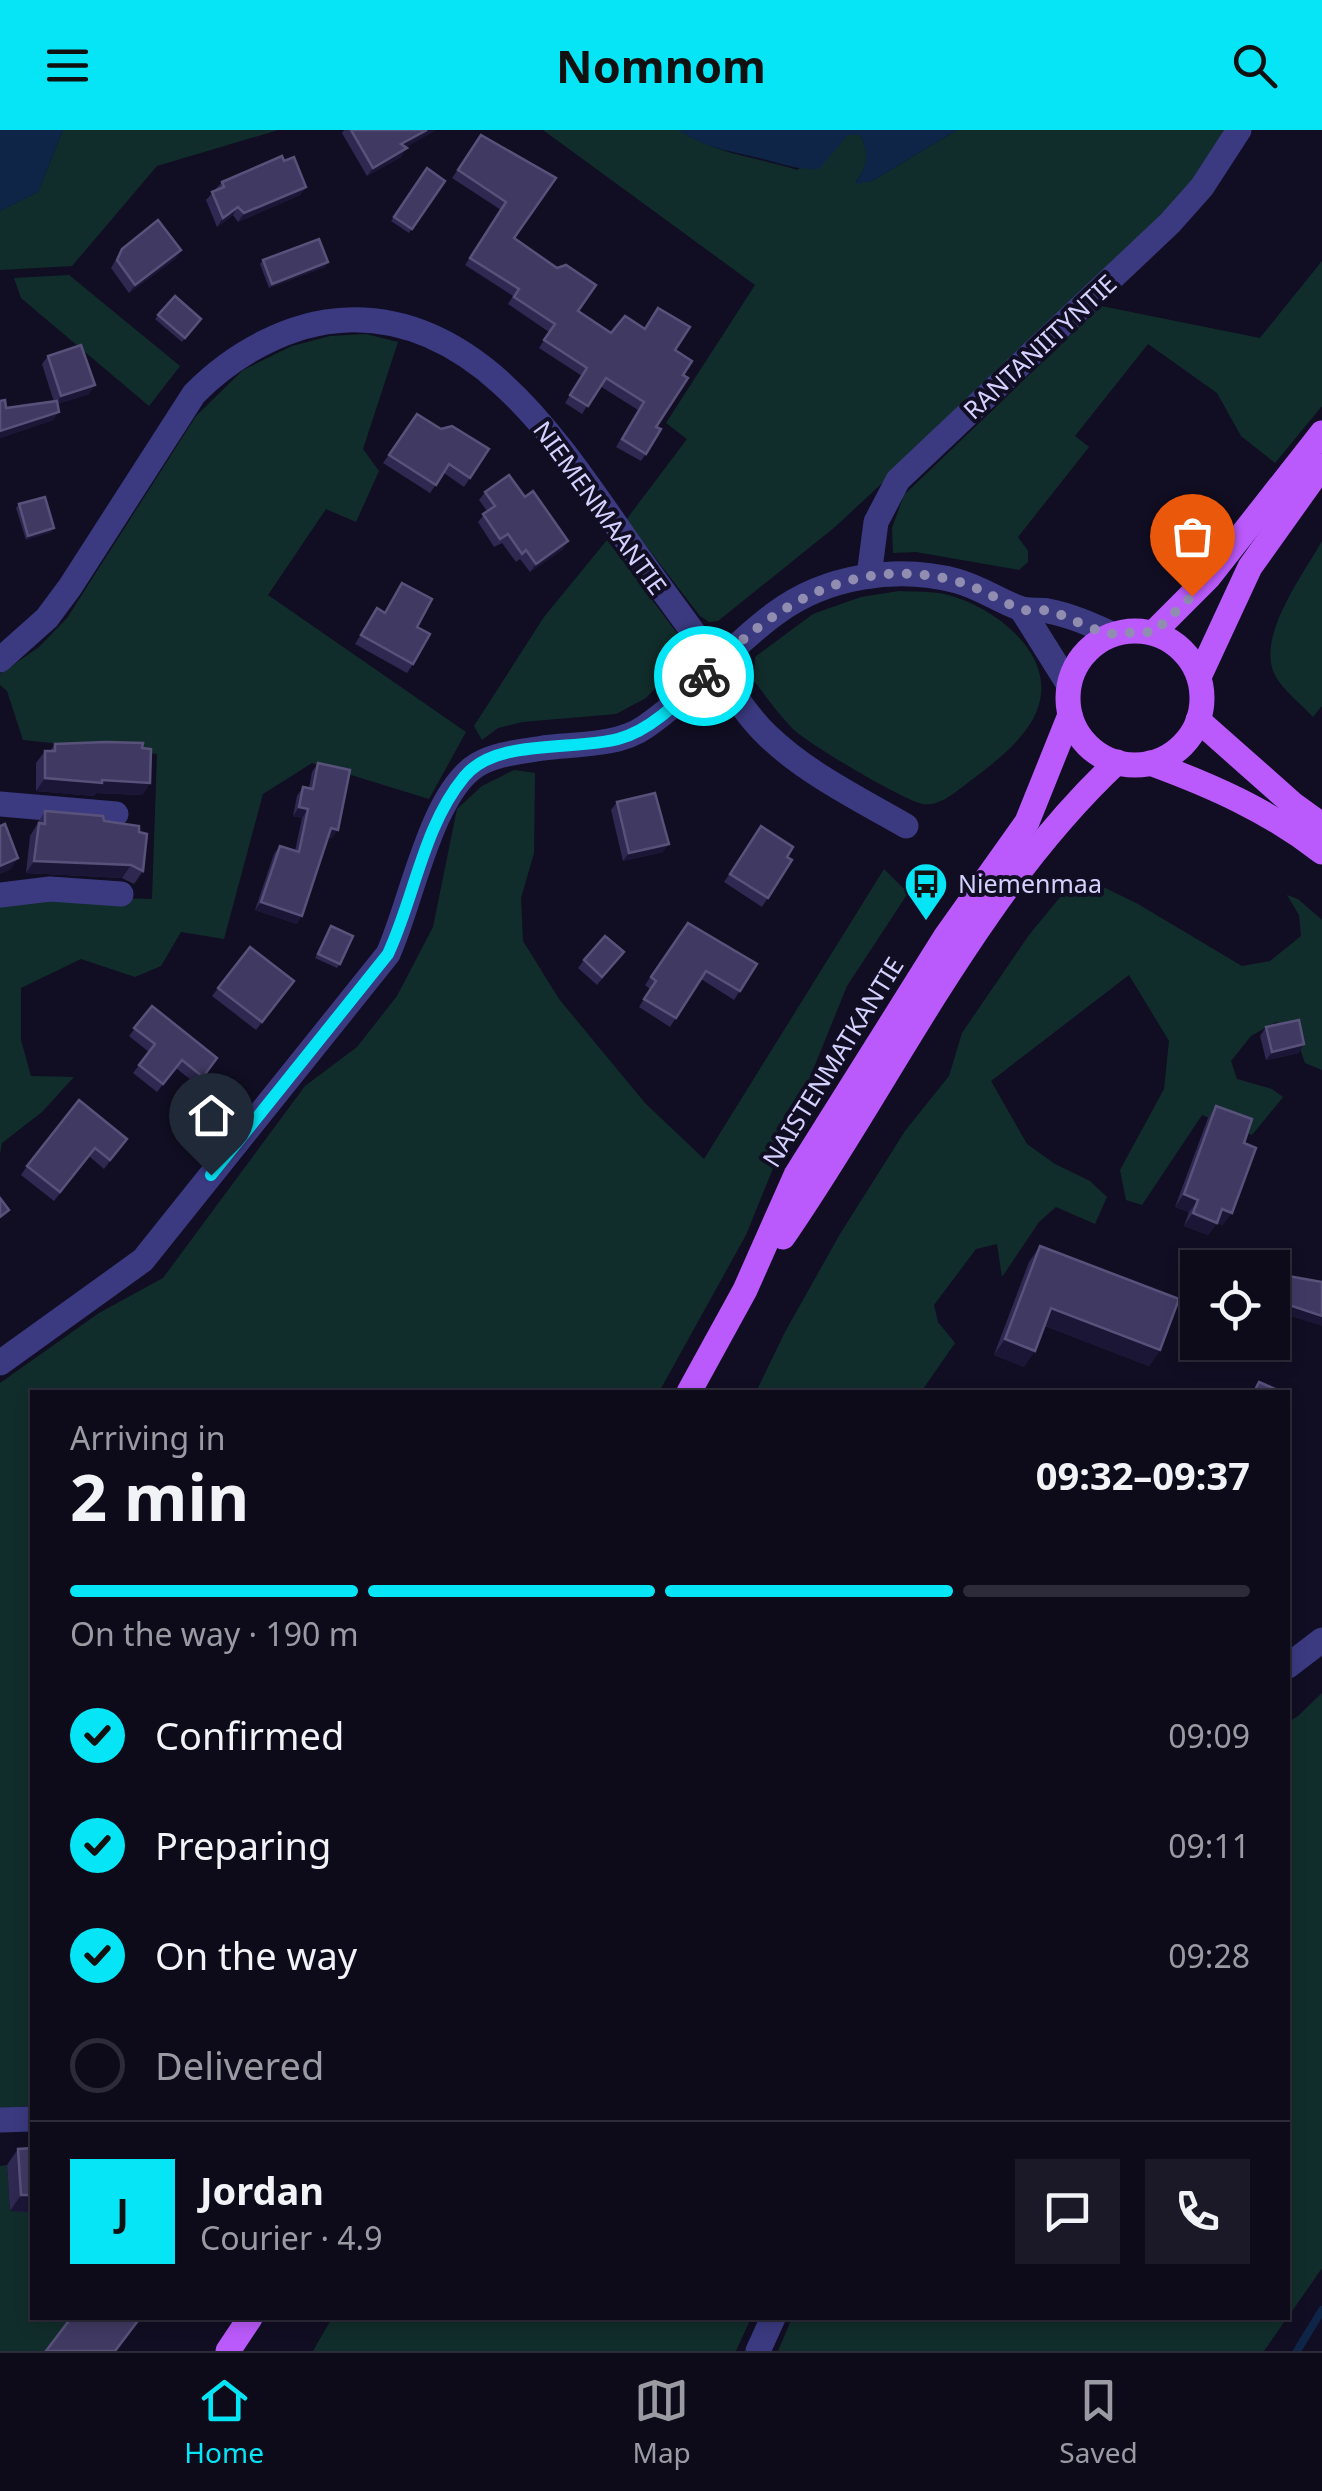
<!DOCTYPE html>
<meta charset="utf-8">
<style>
body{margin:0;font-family:"Noto Sans",sans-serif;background:#1b1827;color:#f1f3f6;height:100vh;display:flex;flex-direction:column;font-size:38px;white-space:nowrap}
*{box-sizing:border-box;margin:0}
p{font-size:32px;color:#9a9aa2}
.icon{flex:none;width:55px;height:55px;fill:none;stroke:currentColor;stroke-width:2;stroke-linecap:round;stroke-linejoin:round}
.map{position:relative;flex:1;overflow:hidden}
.sheet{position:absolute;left:30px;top:1260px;width:1260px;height:930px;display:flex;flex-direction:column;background:#0d0a1a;border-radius:0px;box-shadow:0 5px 15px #0003,0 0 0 2px #2d2b39}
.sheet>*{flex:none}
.tools{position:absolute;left:1180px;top:1120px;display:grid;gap:20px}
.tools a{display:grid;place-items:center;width:110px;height:110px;border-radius:0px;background:#0d0a1a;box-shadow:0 5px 15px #0003,0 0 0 2px #2d2b39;font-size:50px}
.pin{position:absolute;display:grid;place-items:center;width:85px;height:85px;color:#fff;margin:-102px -42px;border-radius:50% 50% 50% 0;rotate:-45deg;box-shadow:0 0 10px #0007}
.pin .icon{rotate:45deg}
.courier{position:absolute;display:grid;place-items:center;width:100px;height:100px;margin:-50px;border:8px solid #05e5f6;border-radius:50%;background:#fff;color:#222;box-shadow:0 2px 12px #0007}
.summary em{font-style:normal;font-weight:700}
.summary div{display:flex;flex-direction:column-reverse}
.summary{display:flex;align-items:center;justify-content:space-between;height:170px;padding:0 40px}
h1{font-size:65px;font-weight:700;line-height:75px}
.bar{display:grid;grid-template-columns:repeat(4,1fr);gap:15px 10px;align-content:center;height:120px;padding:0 40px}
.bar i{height:12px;border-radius:8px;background:#2d2b39}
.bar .active{background:#05e5f6}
.bar p{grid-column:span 4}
.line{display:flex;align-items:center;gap:25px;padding:0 40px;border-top:2px solid #2d2b39}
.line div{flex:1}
.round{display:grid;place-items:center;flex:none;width:105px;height:105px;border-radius:0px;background:#1b1827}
ol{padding:0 40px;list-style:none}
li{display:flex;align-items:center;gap:30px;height:110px}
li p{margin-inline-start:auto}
li .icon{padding:10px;border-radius:50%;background:#05e5f6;color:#111;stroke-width:4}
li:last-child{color:#9a9aa2}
li i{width:55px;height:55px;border:5px solid #2d2b39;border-radius:50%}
header{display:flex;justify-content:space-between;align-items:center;height:130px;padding:0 40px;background:#05e5f6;color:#111;font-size:45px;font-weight:700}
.dock{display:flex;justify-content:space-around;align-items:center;height:140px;border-top:2px solid #2d2b39;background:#0d0a1a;font-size:28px;color:#9a9aa2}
.dock a{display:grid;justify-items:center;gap:5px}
.dock .active{color:#05e5f6}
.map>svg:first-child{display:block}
</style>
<header><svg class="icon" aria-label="menu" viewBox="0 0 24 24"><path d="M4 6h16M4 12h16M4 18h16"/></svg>Nomnom<svg class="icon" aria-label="search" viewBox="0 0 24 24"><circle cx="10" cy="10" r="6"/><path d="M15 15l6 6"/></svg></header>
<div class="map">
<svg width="1322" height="2221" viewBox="0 0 1322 2221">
<rect width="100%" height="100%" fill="#110e23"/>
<g fill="#112d2b">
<polygon points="63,0 278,0 157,36 72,136 0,140 0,81 38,62"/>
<path d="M543 0H679C714 24 757 27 797 40L848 5H860C870 22 868 37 856 52L872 51 957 0H1227L1197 48 1123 129 835 397 718 491 709 492 700 486 626 390 687 309 666 293 755 155Z"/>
<polygon points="1322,131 1322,276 1275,333 1241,306 1217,263 1148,214 1075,306 1089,317 1018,407 1028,421 1028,432 1019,440 916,422 893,423 892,398 904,365 1101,176 1260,208"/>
<polygon points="69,145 180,236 149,276 21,168 14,148"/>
<polygon points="366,204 398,212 363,319 379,341 356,392 326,379 268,465 466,602 429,669 312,633 263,664 224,809 181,802 161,836 135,847 81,829 21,858 21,910 31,946 74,947 42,982 2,1013 0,1024 0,772 46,766 152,769 157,624 23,610 7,561 0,555 0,544 39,517 67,488 196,286 243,240 292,216 330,206"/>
<polygon points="607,410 683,511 687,521 684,528 646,568 616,584 522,592 498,598 482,610 474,596 544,487"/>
<path d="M1322 411V576L1313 587C1302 575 1285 562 1276 547 1254 509 1303 445 1322 411Z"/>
<path d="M899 461C913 462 930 461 944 464 993 475 1059 525 1037 580 1027 608 993 634 970 651 958 660 940 677 923 674 905 671 806 613 792 598 778 584 766 566 754 551L755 527 813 484 861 467Z"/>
<polygon points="514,640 535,643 534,723 521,768 523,811 559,869 645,973 704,1029 884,739 908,763 847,856 746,1105 659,1262 32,1262 32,1976 0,1978 0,1253 99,1183 163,1148 305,956 357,917 397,866 433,797 457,679 482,656"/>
<polygon points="1093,752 1138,774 1242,836 1270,831 1301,806 1299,785 1287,765 1298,769 1322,790 1322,940 1305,933 1293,898 1276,892 1251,906 1231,931 1237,949 1272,959 1283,967 1252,1005 1202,985 1142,1075 1126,1070 1120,1040 1164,959 1169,911 1129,845 991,951 1027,1014 1055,1034 1090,1051 1107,1067 1095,1094 1056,1077 1039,1092 1002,1147 997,1114 976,1119 934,1175 938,1192 955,1213 921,1262 756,1262 785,1202 840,1104 905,1001 949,946 962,903 1029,805 1061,766"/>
<polygon points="1322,1563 1322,2138 1288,2187 1288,1592 1298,1586"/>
<polygon points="7,2035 10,2081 32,2082 32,2188 72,2188 47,2221 0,2221 0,2036"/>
<polygon points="332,2188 751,2188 736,2221 313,2221"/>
<polygon points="792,2188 1287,2188 1264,2221 778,2221"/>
</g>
<g fill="#0e2547">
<polygon points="0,0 63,0 38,62 0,81"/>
<path d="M679 0H957L872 51 855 54C867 38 870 23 860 5H848L819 39C798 40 783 34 763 29 732 21 705 19 679 0Z"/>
</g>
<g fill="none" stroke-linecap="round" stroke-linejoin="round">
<polyline stroke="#0e2547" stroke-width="8" points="1297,2221 1322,2180"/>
<g stroke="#3b3a81" stroke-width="25">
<polyline points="869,446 876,392 898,350 1170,93 1202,57 1239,0"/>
<polyline points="1022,480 1069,555"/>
<path d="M0 530 47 488 70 457 194 264C233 224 290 192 347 190 476 185 556 309 621 402 648 442 678 480 705 519 724 548 742 581 767 605 806 643 859 669 906 696"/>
<polyline points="0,674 116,684"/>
<polyline points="0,765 50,759 121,764"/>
<path d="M0 1233 143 1130 388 824C411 774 431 663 477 635 497 623 521 622 543 618 575 614 618 616 645 597 693 564 729 517 776 483 826 446 897 435 957 451 979 457 998 470 1019 478 1028 482 1039 479 1048 481 1070 485 1092 495 1112 504"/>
<polyline points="1288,1536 1322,1510"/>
<polyline points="0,1990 32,1989"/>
<polyline points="758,2221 773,2188"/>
</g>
<g stroke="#bb5afc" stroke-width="25">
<circle cx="1135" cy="568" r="67"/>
<polyline points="1153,503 1208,448 1322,303"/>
<polyline points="1199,547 1250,437 1322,336"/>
<polyline points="1198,590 1294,675 1322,695"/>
<path d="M1150 633C1213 656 1269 681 1322 722"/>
<path d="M783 1107C891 951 977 763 1117 632"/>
<polyline points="689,1262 745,1160 796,1045 946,806 1027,692 1070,585"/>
<polyline points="228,2221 250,2188"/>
</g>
</g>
<g fill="#2f2850">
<polygon points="344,0 436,0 405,17 401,27 367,46 342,3"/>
<polygon points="481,5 556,48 514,108 578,181 611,203 675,220 683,245 656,297 646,324 641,331 616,317 638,280 600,256 582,284 565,273 582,246 539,218 549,202 508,174 513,166 465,135 501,80 452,48"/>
<polygon points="284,31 306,57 300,65 238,92 233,85 217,97 206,70 222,52"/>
<polygon points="427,38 445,51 409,103 391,91"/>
<polygon points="122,119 181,120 175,129 129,163 111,138"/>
<polygon points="263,130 328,132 325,137 269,158 260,134"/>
<polygon points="175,166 201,189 182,212 155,189"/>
<polygon points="48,226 89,264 57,274 53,290 0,308 0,271 6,278 54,272 42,234"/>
<polygon points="417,284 441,299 489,319 464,357 444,343 430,363 383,333"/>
<polygon points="485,362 525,367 568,411 562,420 530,442 520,429 516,432 502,413 494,417 478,392 487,381 479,370"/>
<polygon points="19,374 54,398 51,402 26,410 16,378"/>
<polygon points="402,453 417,497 413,534 407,543 355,514 377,478 384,483"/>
<polygon points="55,614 142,618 150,653 142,665 96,663 94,666 36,661 36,633 45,621 50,621"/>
<polygon points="318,633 332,708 328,707 297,794 255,780 274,724 280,716 295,721 302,688 293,686 297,666 303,657 309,658 312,642"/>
<polygon points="617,672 663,722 623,731 611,680"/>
<polygon points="45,681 104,691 139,702 143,741 134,754 122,748 26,743 30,706"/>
<polygon points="761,696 787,727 792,730 762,777 724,752"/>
<polygon points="688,793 757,834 734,870 701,849 670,897 639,877 650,859 645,855"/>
<polygon points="331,796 340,834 337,838 315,828"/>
<polygon points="250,817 294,851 256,900 212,866"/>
<polygon points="584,830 618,830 597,855 578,838"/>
<polygon points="152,876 217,928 197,955 176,938 157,962 133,943 149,922 129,906"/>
<polygon points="1266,897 1299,923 1266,930 1260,906"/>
<polygon points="1216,976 1244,1013 1223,1095 1217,1093 1208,1105 1184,1096 1189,1082 1175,1077 1208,988"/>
<polygon points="127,1009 104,1039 89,1026 54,1071 21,1045 27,1036"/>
<polygon points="1040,1116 1160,1220 1149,1236 1045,1196 1024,1237 994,1225 1029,1132"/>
<polygon points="1288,1146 1322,1152 1274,1181 1282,1155"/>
<polygon points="32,2018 32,2082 10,2081 7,2035 18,2019"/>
</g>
<g fill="#1b1636">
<polygon points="427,0 436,0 396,23 401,14"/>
<polygon points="407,18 401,27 367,46 373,38"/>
<polygon points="306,57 300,65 238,92 244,83"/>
<polygon points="238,77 233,85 217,97 223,88"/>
<polygon points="181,120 175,129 129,163 135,155"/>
<polygon points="328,132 325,137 269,158 272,154"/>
<polygon points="95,255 89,264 55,275 61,266"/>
<polygon points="59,282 53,290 0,308 0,301"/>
<polygon points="54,398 51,402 26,410 28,406"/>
<polygon points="568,411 562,420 530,442 536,434"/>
<polygon points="45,648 102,650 150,653 142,665 96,663 94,666 36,661"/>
<polygon points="299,677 308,679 302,688 293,686"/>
<polygon points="331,698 338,700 332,708 325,707"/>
<polygon points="669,714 663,722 623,731 629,723"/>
<polygon points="18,728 10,740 0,744 0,736"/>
<polygon points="34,731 131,735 122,748 26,743"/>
<polygon points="261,772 302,786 297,794 255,780"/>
<polygon points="1304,914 1299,923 1266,930 1272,922"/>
<polygon points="1184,1064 1198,1070 1189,1082 1175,1077"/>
<polygon points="1222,1079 1232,1083 1223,1095 1217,1093 1208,1105 1184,1096 1193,1083"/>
<polygon points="1280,1172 1322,1186 1322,1196 1274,1181"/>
<polygon points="1051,1178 1160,1220 1149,1236 1040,1194"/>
<polygon points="1005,1209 1035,1221 1024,1237 994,1225"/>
<polygon points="21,2065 32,2065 32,2082 10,2081"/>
</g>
<g fill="#403a63" stroke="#58527b" stroke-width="2.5">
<polygon points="351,0 427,0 401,14 407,18 373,38"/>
<polygon points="481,5 556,48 514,108 557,138 566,135 596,155 578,181 611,203 625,186 645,199 658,178 690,197 675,220 692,231 683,245 688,248 656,297 661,299 646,324 622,309 644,272 606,248 588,276 570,265 587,238 544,210 555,194 514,167 519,159 470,128 506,72 458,40"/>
<polygon points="282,26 284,31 294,27 306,57 244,83 238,77 223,88 212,62 224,57 222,52"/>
<polygon points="427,38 445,51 412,99 394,87"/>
<polygon points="158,90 181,120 135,155 117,130 122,119"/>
<polygon points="319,109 328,132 272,154 263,130"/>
<polygon points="175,166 201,189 185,208 158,185"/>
<polygon points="81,215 95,255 61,266 48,226"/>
<polygon points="5,270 6,278 57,271 59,282 0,301 0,271"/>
<polygon points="417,284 441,299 452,296 489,319 470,348 449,334 436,355 389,325"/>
<polygon points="509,345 525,367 533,361 568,411 536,434 526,420 522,424 508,404 500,409 483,384 495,376 485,362"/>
<polygon points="45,367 54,398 28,406 19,374"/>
<polygon points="402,453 432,469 417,497 430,504 413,534 361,505 377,478 385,483"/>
<polygon points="106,612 143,613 142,618 151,619 150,653 102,650 102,653 45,648 45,621 55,621 55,614"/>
<polygon points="318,633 350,640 338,700 331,698 302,786 261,772 280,716 299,722 308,679 299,677 303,657 313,659"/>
<polygon points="655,663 669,714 629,723 617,672"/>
<polygon points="45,681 103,686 104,691 139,696 139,702 147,704 143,741 131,735 34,731 39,693 45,694"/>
<polygon points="5,694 18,728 0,736 0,696"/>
<polygon points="761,696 793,717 787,727 792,730 768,768 730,744"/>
<polygon points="688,793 757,834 740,861 706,841 676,888 644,869 656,851 651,847"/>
<polygon points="331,796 353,806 340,834 318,824"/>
<polygon points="605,806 624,822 602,847 584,830"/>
<polygon points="250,817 294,851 262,892 218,858"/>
<polygon points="152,876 217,928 203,947 182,930 163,954 139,935 155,914 134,898"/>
<polygon points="1299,890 1304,914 1272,922 1266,897"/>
<polygon points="79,970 127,1009 110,1030 95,1018 60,1062 27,1036"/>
<polygon points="1216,976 1252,989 1244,1013 1256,1018 1232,1083 1222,1079 1217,1093 1193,1083 1198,1070 1184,1064"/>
<polygon points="0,1068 9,1080 0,1087"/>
<polygon points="1040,1116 1179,1169 1160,1220 1051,1178 1035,1221 1005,1209"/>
<polygon points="1288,1146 1322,1152 1322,1186 1280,1172"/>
<polygon points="1259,1252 1282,1262 1254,1262"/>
<polygon points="32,2018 32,2065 21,2065 18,2019"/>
<polygon points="71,2188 140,2188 115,2221 46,2221"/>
</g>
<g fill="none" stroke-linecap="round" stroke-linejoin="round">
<path stroke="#908db1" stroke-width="10" stroke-dasharray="0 18" d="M704 546C773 475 854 424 956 451 979 457 998 470 1020 479 1029 482 1040 479 1050 481 1068 486 1098 504 1115 504 1128 504 1139 500 1153 503L1192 466"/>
<path stroke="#05e5f6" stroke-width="12" d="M211 1045 388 824C415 766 423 697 464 647 495 608 573 621 618 609 652 600 680 570 704 546"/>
</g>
<defs>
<g id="bus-pin" transform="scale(2.25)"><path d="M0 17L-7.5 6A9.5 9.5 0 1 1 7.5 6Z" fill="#05e5f6" stroke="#110e23"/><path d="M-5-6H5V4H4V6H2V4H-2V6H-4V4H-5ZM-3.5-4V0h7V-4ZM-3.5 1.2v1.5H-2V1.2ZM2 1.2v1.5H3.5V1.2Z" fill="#111"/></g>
</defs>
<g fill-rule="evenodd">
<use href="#bus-pin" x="926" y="754"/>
</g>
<g text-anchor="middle" stroke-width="8" stroke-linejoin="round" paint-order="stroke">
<g font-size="25" fill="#d5d1fe" stroke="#110e23">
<text transform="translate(1040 217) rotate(-43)" y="9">RANTANIITYNTIE</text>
<text transform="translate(600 378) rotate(54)" y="9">NIEMENMAANTIE</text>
<text transform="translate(833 932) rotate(-58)" y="9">NAISTENMATKANTIE</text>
</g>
<g font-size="25" fill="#d5d1fe" stroke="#110e23" text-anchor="start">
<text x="958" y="763">Niemenmaa</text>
</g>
</g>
</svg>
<div class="tools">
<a><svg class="icon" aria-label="locate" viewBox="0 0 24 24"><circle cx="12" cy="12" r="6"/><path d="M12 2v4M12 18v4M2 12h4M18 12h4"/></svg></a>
</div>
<div class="pin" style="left:1192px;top:466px;background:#ea580c"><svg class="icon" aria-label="bag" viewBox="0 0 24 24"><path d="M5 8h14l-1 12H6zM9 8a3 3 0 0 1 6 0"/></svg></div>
<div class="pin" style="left:211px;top:1045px;background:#1f2937"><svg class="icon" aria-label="home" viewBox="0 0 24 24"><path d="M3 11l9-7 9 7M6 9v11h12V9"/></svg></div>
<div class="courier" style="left:704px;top:546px"><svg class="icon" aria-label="bike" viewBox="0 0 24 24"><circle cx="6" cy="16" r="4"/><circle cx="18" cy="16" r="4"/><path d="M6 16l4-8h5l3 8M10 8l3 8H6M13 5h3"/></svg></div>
<section class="sheet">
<div class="summary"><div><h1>2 min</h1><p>Arriving in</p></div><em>09:32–09:37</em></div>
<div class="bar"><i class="active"></i><i class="active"></i><i class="active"></i><i></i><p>On the way · 190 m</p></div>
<ol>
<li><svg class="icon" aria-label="check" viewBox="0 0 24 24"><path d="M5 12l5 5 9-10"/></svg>Confirmed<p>09:09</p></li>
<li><svg class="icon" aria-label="check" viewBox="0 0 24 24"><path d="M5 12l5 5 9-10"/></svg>Preparing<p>09:11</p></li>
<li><svg class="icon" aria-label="check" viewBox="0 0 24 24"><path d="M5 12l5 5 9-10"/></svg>On the way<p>09:28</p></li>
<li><i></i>Delivered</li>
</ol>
<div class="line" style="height:180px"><b class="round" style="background:#05e5f6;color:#111">J</b><div><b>Jordan</b><p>Courier · 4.9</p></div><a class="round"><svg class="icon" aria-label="chat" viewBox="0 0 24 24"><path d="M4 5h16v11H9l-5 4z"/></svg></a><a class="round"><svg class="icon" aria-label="phone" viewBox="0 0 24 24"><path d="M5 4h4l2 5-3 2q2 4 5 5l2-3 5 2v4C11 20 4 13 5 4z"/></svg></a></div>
</section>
</div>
<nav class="dock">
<a class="active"><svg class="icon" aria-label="home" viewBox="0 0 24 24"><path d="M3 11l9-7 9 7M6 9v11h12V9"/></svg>Home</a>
<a><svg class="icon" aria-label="map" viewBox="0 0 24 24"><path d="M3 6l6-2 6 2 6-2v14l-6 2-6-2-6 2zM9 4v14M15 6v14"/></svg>Map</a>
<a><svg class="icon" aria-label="saved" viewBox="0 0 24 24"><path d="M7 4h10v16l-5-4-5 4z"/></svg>Saved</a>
</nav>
